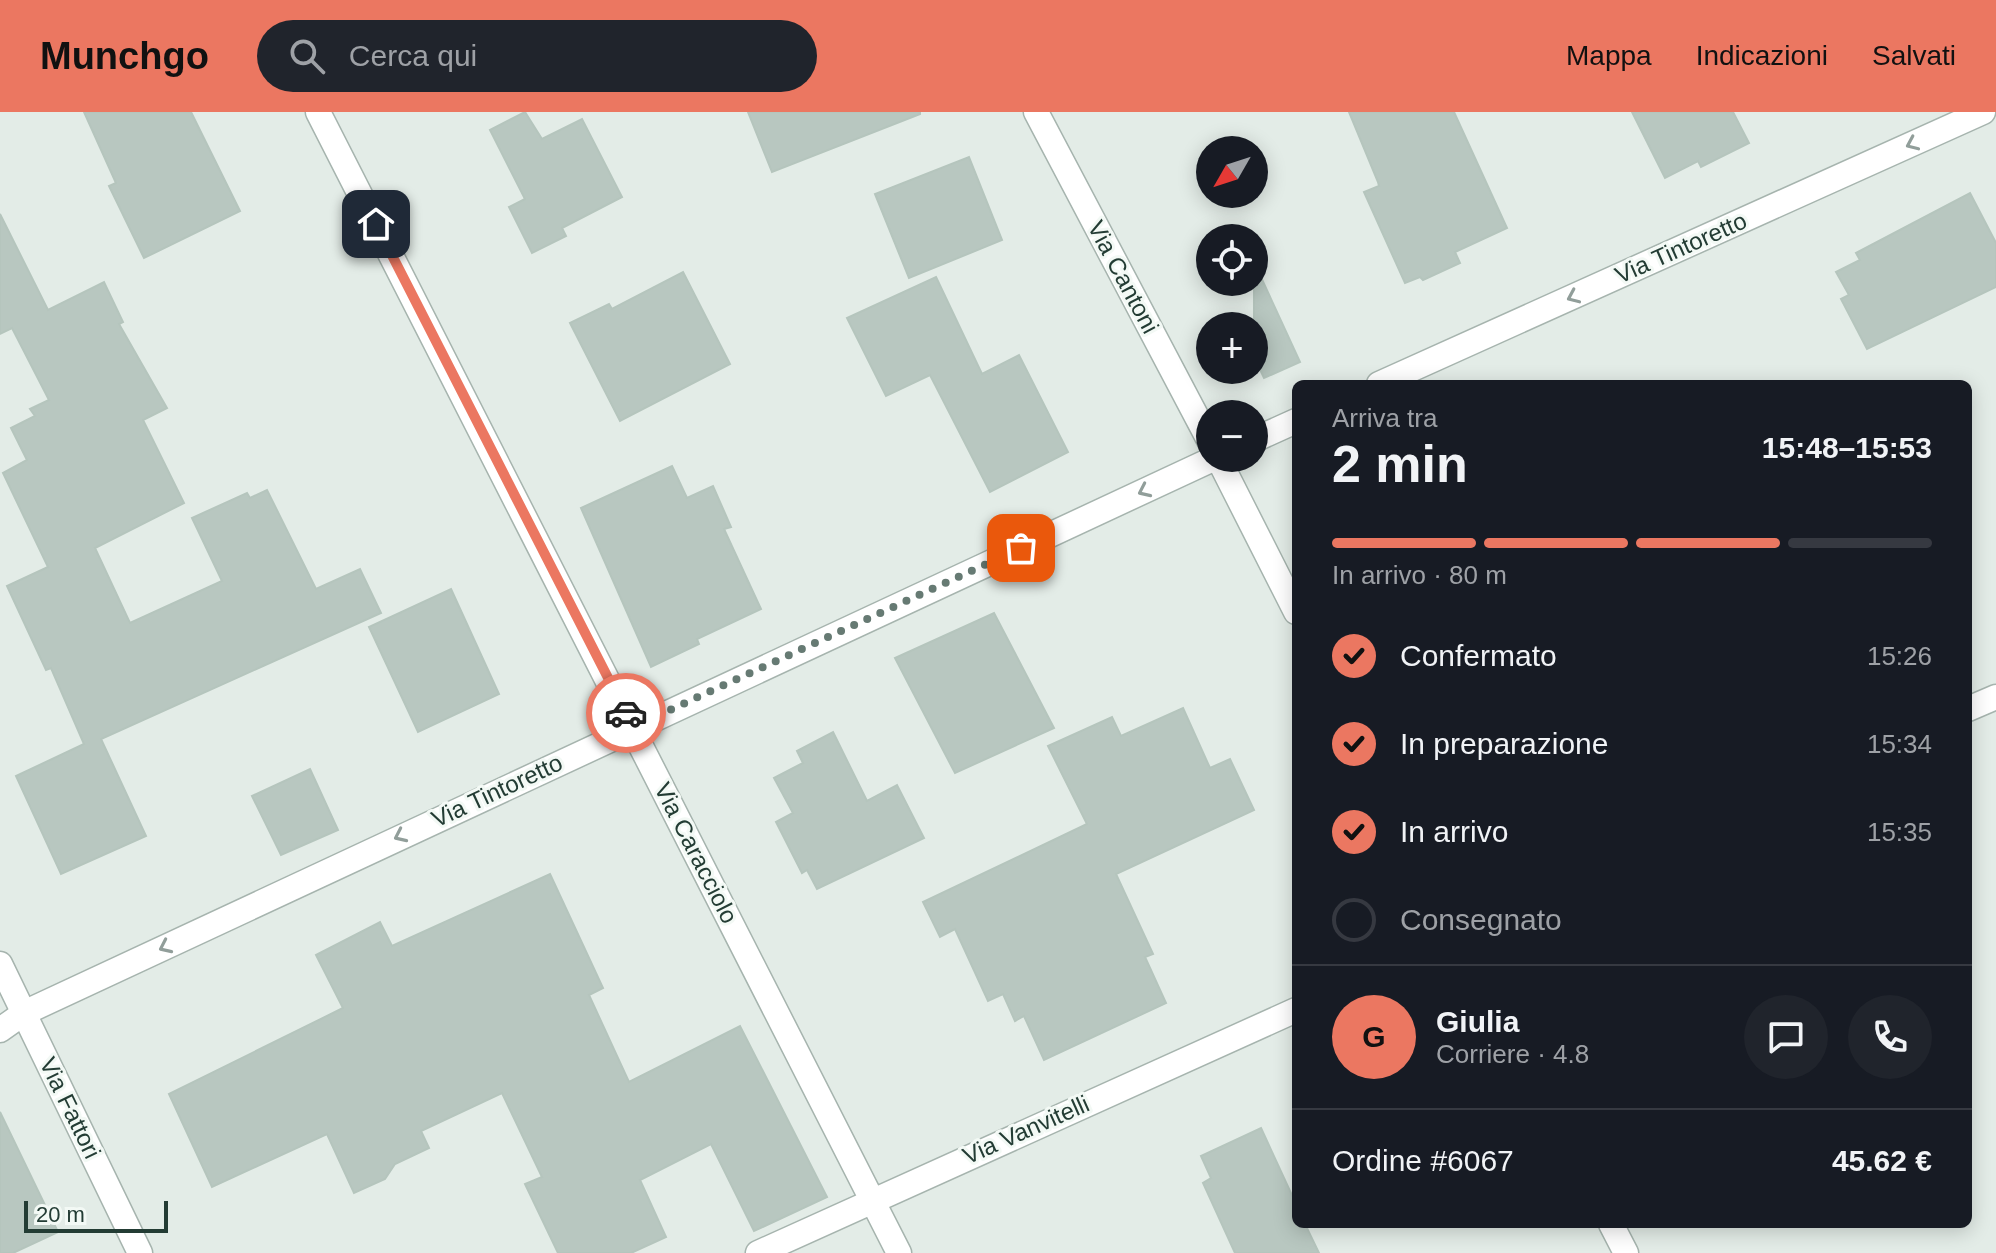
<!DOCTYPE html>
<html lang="it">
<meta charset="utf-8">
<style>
body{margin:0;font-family:Arial,sans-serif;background:#20242c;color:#f1f3f6;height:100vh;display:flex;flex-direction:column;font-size:30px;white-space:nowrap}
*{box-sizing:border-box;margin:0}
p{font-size:26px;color:#9ea1a6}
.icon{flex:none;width:44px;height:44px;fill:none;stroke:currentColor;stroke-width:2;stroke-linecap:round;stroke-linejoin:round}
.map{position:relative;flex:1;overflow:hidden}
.side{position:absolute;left:1292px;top:268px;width:680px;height:848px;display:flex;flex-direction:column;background:#171b24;border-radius:12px;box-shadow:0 4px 20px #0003}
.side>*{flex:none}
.needle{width:52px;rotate:231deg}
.fabs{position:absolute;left:1196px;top:24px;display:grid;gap:16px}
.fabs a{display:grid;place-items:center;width:72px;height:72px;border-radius:50%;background:#171b24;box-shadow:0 4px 20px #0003;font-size:40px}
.scale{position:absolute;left:24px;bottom:20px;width:144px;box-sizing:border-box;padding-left:8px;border:4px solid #233c34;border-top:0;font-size:22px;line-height:28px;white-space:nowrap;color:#233c34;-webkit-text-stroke:6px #f3f9f5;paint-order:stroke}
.pin{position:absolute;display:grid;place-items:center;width:68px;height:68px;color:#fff;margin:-34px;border-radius:16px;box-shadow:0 4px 12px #0006}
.courier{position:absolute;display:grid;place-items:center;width:80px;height:80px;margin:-40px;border:6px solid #eb7761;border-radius:50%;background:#fff;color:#222;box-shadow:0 2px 10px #0007}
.head em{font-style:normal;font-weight:700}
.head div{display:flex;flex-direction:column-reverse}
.head{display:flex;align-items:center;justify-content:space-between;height:136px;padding:0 40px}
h1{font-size:52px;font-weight:700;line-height:60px}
.bar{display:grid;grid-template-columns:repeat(4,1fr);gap:12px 8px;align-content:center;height:96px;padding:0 40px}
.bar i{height:10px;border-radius:6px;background:#363941}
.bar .on{background:#eb7761}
.bar p{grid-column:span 4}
.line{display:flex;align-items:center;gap:20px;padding:0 40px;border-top:2px solid #363941}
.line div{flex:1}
.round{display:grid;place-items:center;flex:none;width:84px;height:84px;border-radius:42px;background:#20242c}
ol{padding:0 40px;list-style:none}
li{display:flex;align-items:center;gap:24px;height:88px}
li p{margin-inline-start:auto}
li .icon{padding:8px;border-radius:50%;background:#eb7761;color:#111;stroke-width:4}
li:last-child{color:#9ea1a6}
li i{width:44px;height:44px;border:4px solid #363941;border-radius:50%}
header{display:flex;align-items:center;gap:48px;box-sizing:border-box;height:112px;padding:0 40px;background:#eb7761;color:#111}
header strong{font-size:38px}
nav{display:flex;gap:44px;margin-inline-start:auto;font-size:28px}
.search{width:560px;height:72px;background:#20242c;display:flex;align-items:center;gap:20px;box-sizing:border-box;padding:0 28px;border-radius:44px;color:#9ea1a6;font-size:30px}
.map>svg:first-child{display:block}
</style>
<header>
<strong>Munchgo</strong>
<div class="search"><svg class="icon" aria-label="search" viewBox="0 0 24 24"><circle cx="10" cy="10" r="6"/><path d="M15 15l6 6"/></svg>Cerca qui</div>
<nav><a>Mappa</a><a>Indicazioni</a><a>Salvati</a></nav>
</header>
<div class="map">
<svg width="1996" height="1141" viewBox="0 0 1996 1141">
<rect width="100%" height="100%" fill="#e3ece7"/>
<g fill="#b8c7c0" stroke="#b5c5bd" stroke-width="2">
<polygon points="84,0 191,0 240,99 144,146 109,74 116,71"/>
<polygon points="525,0 542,27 582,7 622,85 562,116 566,124 532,141 509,95 525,87 490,18"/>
<polygon points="748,0 920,0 920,2 772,60"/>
<polygon points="1349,0 1454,0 1507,116 1455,140 1460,151 1423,168 1420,165 1405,171 1364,80 1379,74 1378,70"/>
<polygon points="1632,0 1733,0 1749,31 1701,55 1698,49 1665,66"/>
<polygon points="969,45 1002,128 909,166 875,82"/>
<polygon points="1970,81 1996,131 1996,175 1867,237 1841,187 1849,183 1836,160 1860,148 1856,141"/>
<polygon points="0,102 48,198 104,170 123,210 119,212 167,296 143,308 184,391 95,436 130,511 222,469 192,406 247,381 250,386 267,378 316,477 360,457 381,501 101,627 146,724 61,762 16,664 84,632 51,556 46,558 7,474 48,455 3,361 27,348 11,316 35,304 30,297 49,288 12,216 0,222"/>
<polygon points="1254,150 1300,250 1264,266 1254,245"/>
<polygon points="683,160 730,252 620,309 570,211 609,192 612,197"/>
<polygon points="936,165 982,262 1019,243 1068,340 990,380 930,263 886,284 847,206"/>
<polygon points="672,354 687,386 713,374 731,415 724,417 761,497 697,527 699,532 651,555 581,396"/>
<polygon points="451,477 499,582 418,620 369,515"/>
<polygon points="994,501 1054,616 955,661 895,546"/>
<polygon points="1183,596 1210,656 1230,647 1254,698 1116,762 1153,842 1145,845 1166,891 1044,948 1024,904 1015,909 1003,882 988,889 955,817 940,825 923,790 1087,712 1048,634 1112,605 1121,624"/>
<polygon points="833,620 867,689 897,673 924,726 817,777 807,758 802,761 776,710 793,701 774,666 803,651 797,639"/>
<polygon points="310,657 338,718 281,743 252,684"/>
<polygon points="550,762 603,876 589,883 629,970 740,914 827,1085 754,1119 711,1032 640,1068 666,1125 631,1141 558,1141 525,1072 542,1065 502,981 421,1019 429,1036 395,1052 385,1067 354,1081 327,1022 212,1075 169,982 343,896 316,843 380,810 392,834"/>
<polygon points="0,1000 58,1120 13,1141 0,1141"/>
<polygon points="1261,1016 1296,1092 1296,1112 1305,1112 1319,1141 1235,1141 1203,1071 1211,1066 1201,1044"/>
</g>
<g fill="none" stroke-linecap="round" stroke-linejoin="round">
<g stroke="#a6b4ae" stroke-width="27">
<g id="minor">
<polyline points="318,0 899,1141"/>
<polyline points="1036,0 1210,330"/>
<polyline points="1379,272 1983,0"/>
<polyline points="1254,328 1296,309"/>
<polyline points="1218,346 1296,500"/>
<polyline points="1968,597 1996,585"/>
<polyline points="0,852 140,1141"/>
<polyline points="0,918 24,901 1215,346"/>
<polyline points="1611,1112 1626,1141"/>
<polyline points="758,1141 1296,898"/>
</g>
</g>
<use href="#minor" stroke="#fff" stroke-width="24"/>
</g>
<defs><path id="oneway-chevron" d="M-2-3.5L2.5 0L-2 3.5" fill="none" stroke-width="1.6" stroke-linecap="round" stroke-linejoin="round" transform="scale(2)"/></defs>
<g stroke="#919e9a">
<use href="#oneway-chevron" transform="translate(1912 32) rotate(156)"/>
<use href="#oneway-chevron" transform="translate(1573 185) rotate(156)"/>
<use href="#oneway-chevron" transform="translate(1144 379) rotate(155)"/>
<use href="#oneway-chevron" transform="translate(400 724) rotate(155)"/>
<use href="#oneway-chevron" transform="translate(165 835) rotate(155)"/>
</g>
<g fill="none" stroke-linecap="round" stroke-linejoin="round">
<polyline stroke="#667a73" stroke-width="8" stroke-dasharray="0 14.4" points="626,601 633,615 1021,436"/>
<polyline stroke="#eb7761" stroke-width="10" points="376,112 626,601"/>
</g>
<g text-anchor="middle" stroke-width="6" stroke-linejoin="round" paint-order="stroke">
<g font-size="24" fill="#233c34" stroke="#f3f9f5">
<text transform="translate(1681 136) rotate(-24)" y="8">Via Tintoretto</text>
<text transform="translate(1123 165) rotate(62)" y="8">Via Cantoni</text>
<text transform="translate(497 679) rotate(-25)" y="8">Via Tintoretto</text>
<text transform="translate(696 741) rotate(63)" y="8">Via Caracciolo</text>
<text transform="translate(70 996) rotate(64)" y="8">Via Fattori</text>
<text transform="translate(1026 1018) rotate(-24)" y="8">Via Vanvitelli</text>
</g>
</g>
</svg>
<div class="fabs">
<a><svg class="needle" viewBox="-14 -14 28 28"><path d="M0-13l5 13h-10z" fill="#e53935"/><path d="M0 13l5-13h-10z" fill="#9ea1a6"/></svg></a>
<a><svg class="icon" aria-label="locate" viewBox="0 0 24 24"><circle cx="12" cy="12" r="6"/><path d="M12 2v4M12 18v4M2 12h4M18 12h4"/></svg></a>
<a>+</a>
<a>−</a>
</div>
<div class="scale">20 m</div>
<div class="pin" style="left:1021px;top:436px;background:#ea580c"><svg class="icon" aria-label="bag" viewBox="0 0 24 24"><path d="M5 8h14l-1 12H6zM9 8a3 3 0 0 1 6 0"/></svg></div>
<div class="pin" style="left:376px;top:112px;background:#1f2937"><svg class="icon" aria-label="home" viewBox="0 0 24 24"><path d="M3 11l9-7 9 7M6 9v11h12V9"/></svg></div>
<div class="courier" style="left:626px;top:601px"><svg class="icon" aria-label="car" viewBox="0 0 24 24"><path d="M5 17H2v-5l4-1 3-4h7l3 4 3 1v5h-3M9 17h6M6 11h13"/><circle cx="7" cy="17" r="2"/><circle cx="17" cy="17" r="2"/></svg></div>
<section class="side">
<div class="head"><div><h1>2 min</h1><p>Arriva tra</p></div><em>15:48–15:53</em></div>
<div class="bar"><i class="on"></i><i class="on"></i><i class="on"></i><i></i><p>In arrivo · 80 m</p></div>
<ol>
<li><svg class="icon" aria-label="check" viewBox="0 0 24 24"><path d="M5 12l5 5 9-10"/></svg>Confermato<p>15:26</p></li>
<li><svg class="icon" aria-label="check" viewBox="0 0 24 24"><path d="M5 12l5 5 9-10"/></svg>In preparazione<p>15:34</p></li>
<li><svg class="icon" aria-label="check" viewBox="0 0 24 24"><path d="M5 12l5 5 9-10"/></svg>In arrivo<p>15:35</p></li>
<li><i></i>Consegnato</li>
</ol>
<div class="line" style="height:144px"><b class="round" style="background:#eb7761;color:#111">G</b><div><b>Giulia</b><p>Corriere · 4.8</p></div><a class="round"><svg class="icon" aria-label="chat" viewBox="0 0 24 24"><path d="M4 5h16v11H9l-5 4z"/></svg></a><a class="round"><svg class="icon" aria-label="phone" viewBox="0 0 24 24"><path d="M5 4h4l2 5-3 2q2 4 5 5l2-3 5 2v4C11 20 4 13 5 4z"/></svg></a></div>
<div class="line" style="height:104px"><div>Ordine #6067</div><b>45.62 €</b></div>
</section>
</div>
